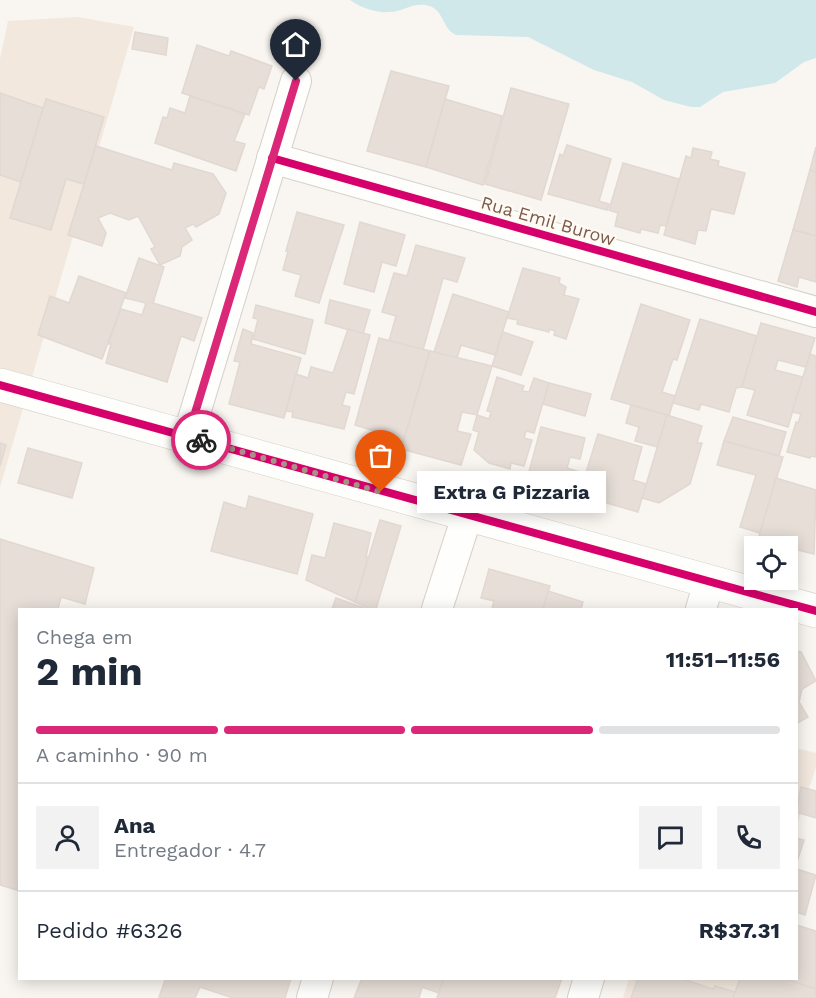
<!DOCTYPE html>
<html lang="pt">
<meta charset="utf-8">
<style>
body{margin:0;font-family:"Work Sans",sans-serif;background:#f2f2f3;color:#1f2937;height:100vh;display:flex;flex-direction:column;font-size:22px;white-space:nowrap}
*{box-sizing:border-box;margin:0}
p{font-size:20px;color:#747a83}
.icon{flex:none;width:33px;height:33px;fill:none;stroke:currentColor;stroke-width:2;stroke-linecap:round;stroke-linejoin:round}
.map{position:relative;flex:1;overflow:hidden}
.sheet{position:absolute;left:18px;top:608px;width:780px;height:372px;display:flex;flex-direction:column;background:#fff;border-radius:0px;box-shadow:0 3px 15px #0003}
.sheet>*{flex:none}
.fabs{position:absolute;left:744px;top:536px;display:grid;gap:12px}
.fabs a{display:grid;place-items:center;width:54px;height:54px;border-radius:0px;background:#fff;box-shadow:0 3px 15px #0003;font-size:30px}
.pin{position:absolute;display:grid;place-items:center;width:51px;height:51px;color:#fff;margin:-62px -26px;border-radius:50% 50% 50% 0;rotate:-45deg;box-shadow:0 0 6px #0007}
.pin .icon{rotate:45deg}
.courier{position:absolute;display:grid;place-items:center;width:60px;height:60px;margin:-30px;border:4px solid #db2777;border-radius:50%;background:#fff;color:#222;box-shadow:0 2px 8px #0007}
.bubble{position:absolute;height:42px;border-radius:0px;background:#fff;box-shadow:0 3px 15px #0003;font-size:20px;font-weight:700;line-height:42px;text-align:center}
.overview em{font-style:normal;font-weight:700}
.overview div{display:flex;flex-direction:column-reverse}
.overview{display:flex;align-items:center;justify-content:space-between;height:102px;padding:0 18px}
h1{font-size:39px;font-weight:700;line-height:45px}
.bar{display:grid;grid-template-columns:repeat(4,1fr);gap:9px 6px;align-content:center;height:72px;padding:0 18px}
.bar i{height:8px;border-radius:4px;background:#e0e1e3}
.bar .selected{background:#db2777}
.bar p{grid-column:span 4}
.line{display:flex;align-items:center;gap:15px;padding:0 18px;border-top:2px solid #e0e1e3}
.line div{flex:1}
.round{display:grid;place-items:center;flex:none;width:63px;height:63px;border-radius:0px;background:#f2f2f3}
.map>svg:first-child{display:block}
</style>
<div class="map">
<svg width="816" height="998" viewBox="0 0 816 998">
<rect width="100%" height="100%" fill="#f9f5f0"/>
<g fill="#f2e8de">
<polygon points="78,17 134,27 0,487 0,59 8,21"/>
<polygon points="796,748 816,753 816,767 797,825"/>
<polygon points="629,978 745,978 738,998 623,998"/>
</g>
<path fill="#d0e8ea" d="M350 0H816V58L804 62 775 83 723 92 700 107H691L664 100 632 82 594 70 528 37 456 35C443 29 444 13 432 7 415 0 404 12 390 12 376 13 361 8 350 0Z"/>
<g fill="#e6ded7" stroke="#e2d8d2" stroke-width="1.5">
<polygon points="135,32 168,38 166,55 132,49"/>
<polygon points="197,45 229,56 231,51 272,66 264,89 259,87 249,115 182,93"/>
<polygon points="391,71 449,86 426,167 367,151"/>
<polygon points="511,88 569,104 541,200 485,184"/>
<polygon points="0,93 43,108 21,182 0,175"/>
<polygon points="190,96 245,114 234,141 245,144 236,171 155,143 163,117 167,118 170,108 185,113"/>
<polygon points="46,99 104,117 84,184 66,179 51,230 10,218"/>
<polygon points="445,99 502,116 483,185 426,167"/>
<polygon points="567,145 611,159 599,201 609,204 607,210 548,194 560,154 563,156"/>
<polygon points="96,146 172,170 174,163 213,174 226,193 219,214 196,227 193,224 185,228 192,240 182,247 180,256 160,265 151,249 155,247 138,216 129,220 110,213 98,218 106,233 102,246 68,235"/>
<polygon points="816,147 816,172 810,170"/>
<polygon points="693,148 712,152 710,159 719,161 718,166 745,173 734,214 711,209 706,231 698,230 695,244 664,235 686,156 691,158"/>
<polygon points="623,163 679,179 666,226 660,225 658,233 641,229 640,233 615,226 618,213 609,210"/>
<polygon points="810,170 816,172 816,236 793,230"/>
<polygon points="297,212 344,225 319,303 295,296 301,275 283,270 288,251 286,251"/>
<polygon points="360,222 405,235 396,266 382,262 374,292 344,284"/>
<polygon points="793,230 816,236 816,282 799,277 797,287 778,281"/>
<polygon points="416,245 465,258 457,282 443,278 423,350 389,341 396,316 382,312 394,273 407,276"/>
<polygon points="139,258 164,267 153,303 202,318 194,341 181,336 167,382 106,363 111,344 108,344 121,309 142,315 146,303 125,298"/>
<polygon points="523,268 560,278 559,283 566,287 564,295 579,299 566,339 554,335 555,331 549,329 549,332 517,324 518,320 507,318"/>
<polygon points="79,276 126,293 102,359 38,335 50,296 69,303"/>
<polygon points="453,294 509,312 495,355 461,345 457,358 434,352"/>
<polygon points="330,300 370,310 363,334 325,323"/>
<polygon points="641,304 690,320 677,360 673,359 662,392 675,396 669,416 611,399"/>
<polygon points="256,305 313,320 305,354 253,339 258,319 253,318"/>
<polygon points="700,319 757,336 742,387 736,388 729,412 701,404 699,410 673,403"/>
<polygon points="761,323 815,338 806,367 778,360 775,370 803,377 788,427 747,415 755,390 742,387"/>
<polygon points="243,329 253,333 251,344 301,358 284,418 229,404 240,362 234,361"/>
<polygon points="348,329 370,335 354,394 346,392 342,405 350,407 344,429 292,417 293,412 286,411 296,374 308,378 311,367 333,373"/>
<polygon points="503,332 533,342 521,375 492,366"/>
<polygon points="379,338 430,351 403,444 380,437 381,433 355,425"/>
<polygon points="430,351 492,366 477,415 462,412 457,431 471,434 461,465 401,449"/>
<polygon points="810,354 816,356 816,457 811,456 810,458 787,452 796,422 798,423 801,414 792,412"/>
<polygon points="497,377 524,386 522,391 529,392 534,378 549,383 534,433 526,431 524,438 532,440 524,466 511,463 510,469 489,463 474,450 479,432 473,430 477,415 489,419 491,412 487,411"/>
<polygon points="549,383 591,394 585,416 543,404"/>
<polygon points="631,405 667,415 658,447 635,441 639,427 626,423"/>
<polygon points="667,415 702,426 697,443 702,443 690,484 659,503 642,498"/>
<polygon points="733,417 786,432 779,456 724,441"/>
<polygon points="541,427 585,438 580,459 570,457 567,468 580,472 573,495 526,483"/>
<polygon points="598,434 642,447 633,480 646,484 638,512 579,495"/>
<polygon points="724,441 783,457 760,533 740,527 756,475 717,465"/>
<polygon points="0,443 6,445 0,466"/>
<polygon points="28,448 82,463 72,498 18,483"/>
<polygon points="776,478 816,490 814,554 758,540"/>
<polygon points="249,496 313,514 297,574 211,551 224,502 246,509"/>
<polygon points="380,520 401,526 376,609 371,609 355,602"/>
<polygon points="334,523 371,533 366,557 368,557 355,602 306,580 312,555 325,558"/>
<polygon points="0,539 94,568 85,604 61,597 58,609 20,609 20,883 17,890 0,885"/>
<polygon points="489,569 550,586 543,609 492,609 494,601 481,598"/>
<polygon points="548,591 583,602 581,609 543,609"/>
<polygon points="336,598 367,609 332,609"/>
<polygon points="796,651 801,652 816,681 802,689 799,702 808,717 796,724"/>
<polygon points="801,787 816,791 816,818 796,812"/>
<polygon points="796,838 804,840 796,865"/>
<polygon points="796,869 816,875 805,915 796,912"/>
<polygon points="796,925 816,931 816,989 782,978 796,978"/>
<polygon points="166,978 291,978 285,998 233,998 200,987 195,998 162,998 159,997"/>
<polygon points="362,978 444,978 439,993 422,987 419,998 354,998"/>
<polygon points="444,978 562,978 555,998 437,998"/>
<polygon points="638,978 680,978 713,989 715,986 735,992 733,998 631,998"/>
<polygon points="740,978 782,978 816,989 816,998 733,998"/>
</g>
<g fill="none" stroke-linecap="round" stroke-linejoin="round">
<g stroke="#d7d1cb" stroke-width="32">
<g id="minor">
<polyline points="272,158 816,312"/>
<polyline points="188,436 296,81"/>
<polyline points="437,609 467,516"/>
<polyline points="701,609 709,582"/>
<polyline points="312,998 318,978"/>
<polyline points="583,998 589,978"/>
</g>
</g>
<g stroke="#d7d1cb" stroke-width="34">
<polyline id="tertiary" points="0,385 816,611"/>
</g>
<use href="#minor" stroke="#fefefd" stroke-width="30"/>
<use href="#tertiary" stroke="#fefefd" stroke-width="33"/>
<g stroke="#fffaf3" stroke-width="11">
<g id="cycleway">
<polyline points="272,158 816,312"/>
<polyline points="0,385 816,611"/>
</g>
</g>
<use href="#cycleway" stroke="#d6006c" stroke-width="8"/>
</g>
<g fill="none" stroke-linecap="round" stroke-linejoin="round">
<polyline stroke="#a69286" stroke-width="6" stroke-dasharray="0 10.8" points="201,440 381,492"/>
<polyline stroke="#db2777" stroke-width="8" points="201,440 188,436 296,81"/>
</g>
<g text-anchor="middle" stroke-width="5" stroke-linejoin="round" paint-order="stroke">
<g font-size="18" fill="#7a5c4d" stroke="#fffaf3">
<text transform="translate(548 221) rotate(16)" y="6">Rua Emil Burow</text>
</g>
</g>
</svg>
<div class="fabs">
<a><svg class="icon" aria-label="locate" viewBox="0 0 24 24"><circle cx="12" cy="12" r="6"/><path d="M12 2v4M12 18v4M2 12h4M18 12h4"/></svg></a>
</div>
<div class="pin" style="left:381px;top:492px;background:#ea580c"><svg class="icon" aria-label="bag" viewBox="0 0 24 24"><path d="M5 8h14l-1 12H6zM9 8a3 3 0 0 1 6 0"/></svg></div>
<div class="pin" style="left:296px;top:81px;background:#1f2937"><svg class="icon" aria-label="home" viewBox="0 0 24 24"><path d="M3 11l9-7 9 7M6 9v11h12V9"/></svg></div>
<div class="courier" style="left:201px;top:440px"><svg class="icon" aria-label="bike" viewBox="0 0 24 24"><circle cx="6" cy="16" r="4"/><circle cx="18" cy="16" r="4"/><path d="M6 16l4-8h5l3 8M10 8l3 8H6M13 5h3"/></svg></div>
<div class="bubble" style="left:417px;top:471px;width:189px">Extra G Pizzaria</div>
<section class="sheet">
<div class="overview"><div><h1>2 min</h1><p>Chega em</p></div><em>11:51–11:56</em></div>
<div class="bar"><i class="selected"></i><i class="selected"></i><i class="selected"></i><i></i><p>A caminho · 90 m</p></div>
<div class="line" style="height:108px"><a class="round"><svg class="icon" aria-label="person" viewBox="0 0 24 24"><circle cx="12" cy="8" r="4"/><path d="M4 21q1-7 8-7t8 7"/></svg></a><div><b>Ana</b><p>Entregador · 4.7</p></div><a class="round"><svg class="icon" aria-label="chat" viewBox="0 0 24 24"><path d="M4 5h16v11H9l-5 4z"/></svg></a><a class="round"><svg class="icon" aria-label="phone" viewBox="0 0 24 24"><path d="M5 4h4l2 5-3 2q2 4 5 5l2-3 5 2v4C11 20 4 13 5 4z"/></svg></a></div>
<div class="line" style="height:78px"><div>Pedido #6326</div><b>R$37.31</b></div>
</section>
</div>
